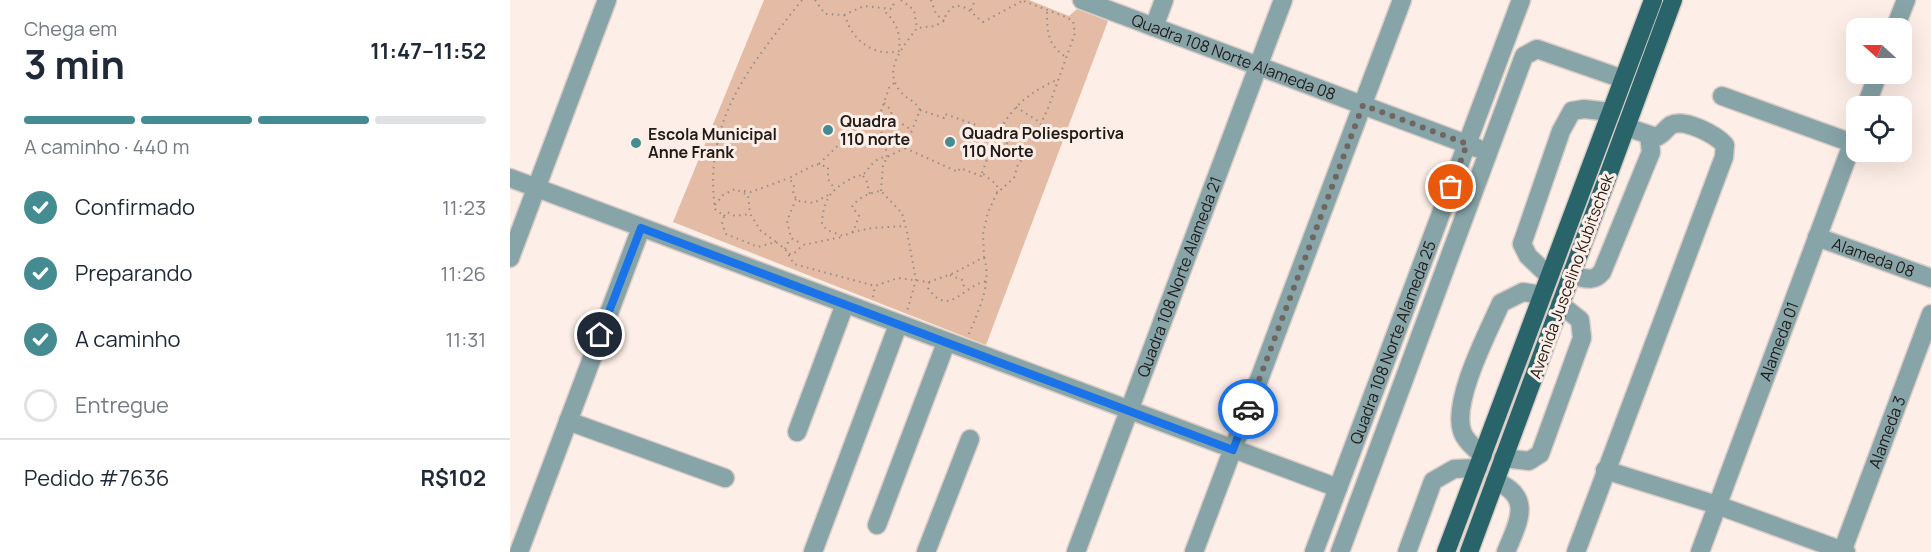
<!DOCTYPE html>
<html lang="pt">
<meta charset="utf-8">
<style>
body{margin:0;font-family:Manrope,sans-serif;background:#f2f2f3;color:#1f2937;height:100vh;display:flex;flex-direction:column;font-size:22px;white-space:nowrap}
*{box-sizing:border-box;margin:0}
p{font-size:20px;color:#747a83}
.icon{flex:none;width:33px;height:33px;fill:none;stroke:currentColor;stroke-width:2;stroke-linecap:round;stroke-linejoin:round}
.map{position:relative;flex:1;overflow:hidden}
.drawer{display:flex;flex-direction:column;background:#fff;width:510px}
.drawer>*{flex:none}
.needle{width:39px;rotate:291deg}
.buttons{position:absolute;left:1336px;top:18px;display:grid;gap:12px}
.buttons a{display:grid;place-items:center;width:66px;height:66px;border-radius:12px;background:#fff;box-shadow:0 6px 24px #0002;font-size:30px}
.pin{position:absolute;display:grid;place-items:center;width:51px;height:51px;color:#fff;margin:-26px;border:3px solid #fff;border-radius:50%;box-shadow:0 2px 6px #0007}
.courier{position:absolute;display:grid;place-items:center;width:60px;height:60px;margin:-30px;border:4px solid #1a73e8;border-radius:50%;background:#fff;color:#222;box-shadow:0 2px 8px #0007}
.overview em{font-style:normal;font-weight:700}
.overview div{display:flex;flex-direction:column-reverse}
.overview{display:flex;align-items:center;justify-content:space-between;height:102px;padding:0 24px}
h1{font-size:39px;font-weight:700;line-height:45px}
.bar{display:grid;grid-template-columns:repeat(4,1fr);gap:9px 6px;align-content:center;height:72px;padding:0 24px}
.bar i{height:8px;border-radius:4px;background:#e0e1e3}
.bar .on{background:#448b92}
.bar p{grid-column:span 4}
.line{display:flex;align-items:center;gap:15px;padding:0 24px;border-top:2px solid #e0e1e3}
.line div{flex:1}
ol{padding:0 24px;list-style:none}
li{display:flex;align-items:center;gap:18px;height:66px}
li p{margin-inline-start:auto}
li .icon{padding:6px;border-radius:50%;background:#448b92;color:#fff;stroke-width:4}
li:last-child{color:#747a83}
li i{width:33px;height:33px;border:3px solid #e0e1e3;border-radius:50%}
main{display:flex;flex:1;min-height:0}
.map>svg:first-child{display:block}
</style>
<main>
<section class="drawer">
<div class="overview"><div><h1>3 min</h1><p>Chega em</p></div><em>11:47–11:52</em></div>
<div class="bar"><i class="on"></i><i class="on"></i><i class="on"></i><i></i><p>A caminho · 440 m</p></div>
<ol>
<li><svg class="icon" aria-label="check" viewBox="0 0 24 24"><path d="M5 12l5 5 9-10"/></svg>Confirmado<p>11:23</p></li>
<li><svg class="icon" aria-label="check" viewBox="0 0 24 24"><path d="M5 12l5 5 9-10"/></svg>Preparando<p>11:26</p></li>
<li><svg class="icon" aria-label="check" viewBox="0 0 24 24"><path d="M5 12l5 5 9-10"/></svg>A caminho<p>11:31</p></li>
<li><i></i>Entregue</li>
</ol>
<div class="line" style="height:78px"><div>Pedido #7636</div><b>R$102</b></div>
</section>
<div class="map">
<svg width="1421" height="552" viewBox="0 0 1421 552">
<rect width="100%" height="100%" fill="#fdeee7"/>
<polygon fill="#e4bba5" points="254,0 519,0 559,16 567,9 598,21 476,345 163,222"/>
<g fill="none" stroke-linecap="round" stroke-linejoin="round">
<g stroke="#daccc6" stroke-width="21">
<g id="minor">
<path id="s1" d="M572 0 967 148"/>
<polyline points="644,27 654,0"/>
<polyline points="1385,28 1396,0"/>
<polyline points="1212,96 1342,143"/>
<polyline points="1356,106 1368,74"/>
<polyline points="0,178 828,488"/>
<path id="s2" d="M1307 237 1421 278"/>
<polyline points="0,258 97,0"/>
<path d="M1061 275C1074 278 1083 283 1092 272L1141 152 1139 135"/>
<polyline points="1039,276 1018,256 1012,244 1051,131 1062,111 1074,109 1101,112"/>
<polyline points="58,421 215,478"/>
<polyline points="287,432 335,304"/>
<path d="M973 456C966 449 955 441 952 431 942 401 978 332 991 303L1013 292 1032 295"/>
<polyline points="993,458 1019,461 1030,454 1072,338 1070,320 1050,304"/>
<polyline points="1095,470 1207,505 1336,552"/>
<path d="M985 481C1024 497 1008 522 996 552"/>
<polyline points="367,525 436,343"/>
<polyline points="9,552 131,228"/>
<polyline points="303,552 388,325"/>
<polyline points="416,552 460,439"/>
<path id="s3" d="M566 552 773 0"/>
<polyline points="684,552 892,0"/>
<path id="s4" d="M804 552 1011 0"/>
<polyline points="830,552 1014,56 1027,49 1113,79"/>
<polyline points="897,552 923,481 944,469 968,468"/>
<path d="M1066 552 1214 157 1215 145C1206 135 1175 118 1161 125 1155 129 1153 135 1146 137L1116 127"/>
<path id="s5" d="M1190 552 1347 131"/>
<path id="s6" d="M1332 552 1421 314"/>
</g>
</g>
<g stroke="#daccc6" stroke-width="21">
<g id="major">
<polyline points="936,552 1143,0"/>
<polyline points="959,552 1163,0"/>
</g>
</g>
<g stroke="#988d87" stroke-width="2" stroke-dasharray="1.5 4.5" stroke-linecap="butt">
<path d="M292 0C240 66 193 120 205 209L214 216 212 224 216 234 248 247 266 242 275 249 284 264 365 286 388 278 419 282 444 273 474 257 473 234 478 212 487 193 504 178 508 164 517 154 539 106 565 33 563 21 556 17 511 0"/>
<path d="M305 0 315 14 334 15C337 19 337 23 340 28 350 46 369 56 389 51 391 33 386 21 373 10"/>
<polyline points="391,0 404,10 407,28"/>
<polyline points="421,0 426,14 434,21"/>
<polyline points="461,10 465,0"/>
<path d="M537 12C537 34 538 45 557 58"/>
<polyline points="334,15 354,6 382,9 385,0"/>
<path d="M384 83 379 88 367 123 374 138 377 157C364 157 360 168 352 176L348 175C324 187 313 196 312 224L317 230 333 236 343 232 349 216 342 207C347 198 361 192 371 191L392 213 397 232 406 280 397 311"/>
<polyline points="374,103 381,110 382,118 402,130"/>
<polyline points="506,107 531,123"/>
<polyline points="410,110 434,118 435,114 466,125 464,129 485,137 517,154"/>
<polyline points="395,148 448,172 450,168 471,176 472,173 487,185 487,193"/>
<polyline points="309,164 344,130 368,120"/>
<path d="M472 173C489 127 500 100 549 79"/>
<polyline points="353,176 356,179 360,194"/>
<polyline points="234,191 241,192 279,178"/>
<path d="M371 191 373 165 377 157 395 148 410 110C405 100 396 99 390 91 372 69 394 46 407 28L425 26 434 21 436 14 444 6C458 5 462 14 473 22L512 1"/>
<polyline points="318,195 304,203 288,201 283,194 284,185 279,178 306,164 318,167 318,179 324,188"/>
<polyline points="286,199 277,221 281,238 292,244"/>
<polyline points="205,205 213,195 225,189 238,195 240,214"/>
<polyline points="214,216 217,212 225,216 240,214 251,231 266,242"/>
<polyline points="342,232 362,228 395,226"/>
<polyline points="275,249 280,238"/>
<polyline points="279,254 283,254 293,245 332,237"/>
<polyline points="440,275 452,280 455,290"/>
<path d="M419 282 418 288C439 319 453 285 477 281"/>
<polyline points="363,297 365,286"/>
<path d="M459 334C469 309 482 284 474 257"/>
</g>
<use href="#minor" stroke="#87a4a8" stroke-width="18"/>
<use href="#major" stroke="#28646a" stroke-width="18"/>
</g>
<g fill="none" stroke-linecap="round" stroke-linejoin="round">
<polyline stroke="#6f6660" stroke-width="6" stroke-dasharray="0 10.8" points="738,409 853,105 957,144 941,187"/>
<polyline stroke="#1a73e8" stroke-width="8" points="90,335 131,228 723,450 738,409"/>
</g>
<g fill="#448b92" stroke="#fdeee7" stroke-width="2">
<circle cx="318" cy="130" r="6"/>
<circle cx="440" cy="142" r="6"/>
<circle cx="126" cy="143" r="6"/>
</g>
<g text-anchor="middle" stroke-width="6" stroke-linejoin="round" paint-order="stroke">
<g font-size="16" fill="#221c18" stroke="#fdeee7">
<text dy="6" stroke="none"><textPath href="#s1" startOffset="162">Quadra 108 Norte Alameda 08</textPath></text>
<text dy="6" stroke="none"><textPath href="#s2" startOffset="60">Alameda 08</textPath></text>
<text dy="6" stroke="none"><textPath href="#s3" startOffset="294">Quadra 108 Norte Alameda 21</textPath></text>
<text transform="translate(1061 276) rotate(-70)" y="6">Avenida Juscelino Kubitschek</text>
<text dy="6" stroke="none"><textPath href="#s5" startOffset="225">Alameda 01</textPath></text>
<text dy="6" stroke="none"><textPath href="#s4" startOffset="224">Quadra 108 Norte Alameda 25</textPath></text>
<text dy="6" stroke="none"><textPath href="#s6" startOffset="128">Alameda 3</textPath></text>
</g>
<g font-size="16" font-weight="bold" fill="#221c18" stroke="#fdeee7" text-anchor="start">
<text x="330" y="127">Quadra<tspan x="330" dy="18">110 norte</tspan></text>
<text x="452" y="139">Quadra Poliesportiva<tspan x="452" dy="18">110 Norte</tspan></text>
<text x="138" y="140">Escola Municipal<tspan x="138" dy="18">Anne Frank</tspan></text>
</g>
</g>
</svg>
<div class="buttons">
<a><svg class="needle" viewBox="-14 -14 28 28"><path d="M0-13l5 13h-10z" fill="#e53935"/><path d="M0 13l5-13h-10z" fill="#747a83"/></svg></a>
<a><svg class="icon" aria-label="locate" viewBox="0 0 24 24"><circle cx="12" cy="12" r="6"/><path d="M12 2v4M12 18v4M2 12h4M18 12h4"/></svg></a>
</div>
<div class="pin" style="left:941px;top:187px;background:#ea580c"><svg class="icon" aria-label="bag" viewBox="0 0 24 24"><path d="M5 8h14l-1 12H6zM9 8a3 3 0 0 1 6 0"/></svg></div>
<div class="pin" style="left:90px;top:335px;background:#1f2937"><svg class="icon" aria-label="home" viewBox="0 0 24 24"><path d="M3 11l9-7 9 7M6 9v11h12V9"/></svg></div>
<div class="courier" style="left:738px;top:409px"><svg class="icon" aria-label="car" viewBox="0 0 24 24"><path d="M5 17H2v-5l4-1 3-4h7l3 4 3 1v5h-3M9 17h6M6 11h13"/><circle cx="7" cy="17" r="2"/><circle cx="17" cy="17" r="2"/></svg></div>
</div>
</main>
